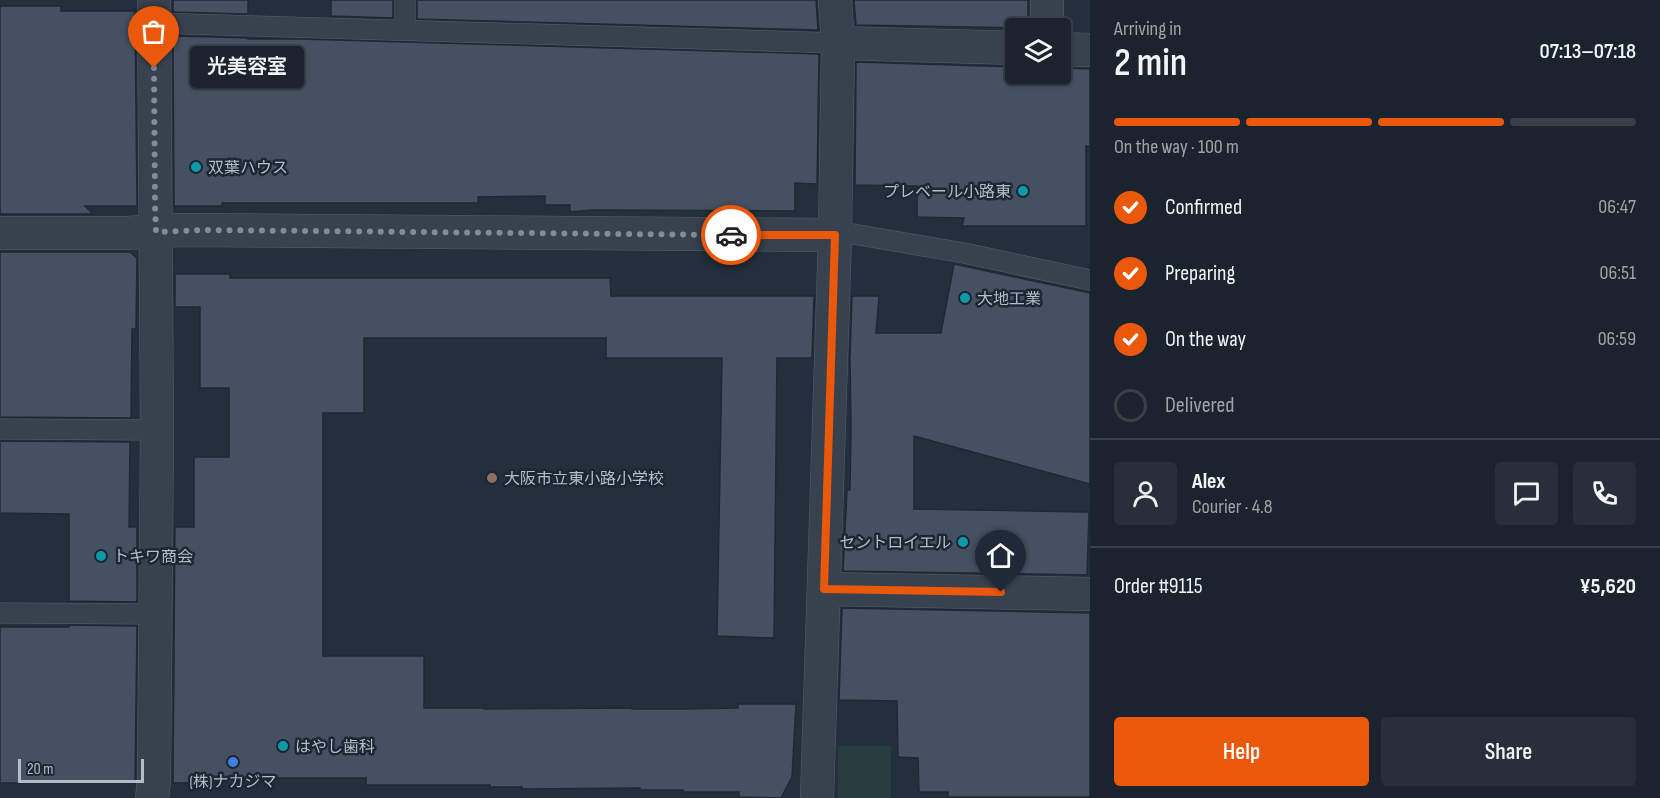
<!DOCTYPE html>
<meta charset="utf-8">
<style>
body{margin:0;font-family:"Sofia Sans Condensed","Noto Sans JP",sans-serif;background:#282f3a;color:#f1f3f6;height:100vh;display:flex;flex-direction:column;font-size:22px;white-space:nowrap}
*{box-sizing:border-box;margin:0}
p{font-size:20px;color:#a0a4aa}
.icon{flex:none;width:33px;height:33px;fill:none;stroke:currentColor;stroke-width:2;stroke-linecap:round;stroke-linejoin:round}
.map{position:relative;flex:1;overflow:hidden}
.details{display:flex;flex-direction:column;background:#1b232e;width:570px}
.details>*{flex:none}
.buttons{position:absolute;left:1005px;top:18px;display:grid;gap:12px}
.buttons a{display:grid;place-items:center;width:66px;height:66px;border-radius:6px;background:#1b232e;box-shadow:0 2px 4px #0004,0 0 0 2px #39404a;font-size:30px}
.scale{position:absolute;left:18px;bottom:15px;width:126px;box-sizing:border-box;padding-left:6px;border:3px solid #b4bcc9;border-top:0;font-size:16px;line-height:21px;white-space:nowrap;color:#b4bcc9;-webkit-text-stroke:4px #1d2633;paint-order:stroke}
.pin{position:absolute;display:grid;place-items:center;width:51px;height:51px;color:#fff;margin:-62px -26px;border-radius:50% 50% 50% 0;rotate:-45deg;box-shadow:0 0 6px #0007}
.pin .icon{rotate:45deg}
.courier{position:absolute;display:grid;place-items:center;width:60px;height:60px;margin:-30px;border:4px solid #ea580c;border-radius:50%;background:#fff;color:#222;box-shadow:0 2px 8px #0007}
.bubble{position:absolute;height:42px;border-radius:6px;background:#1b232e;box-shadow:0 2px 4px #0004,0 0 0 2px #39404a;font-size:20px;font-weight:600;line-height:42px;text-align:center}
.head em{font-style:normal;font-weight:600}
.head div{display:flex;flex-direction:column-reverse}
.head{display:flex;align-items:center;justify-content:space-between;height:102px;padding:0 24px}
h1{font-size:39px;font-weight:600;line-height:45px}
.bar{display:grid;grid-template-columns:repeat(4,1fr);gap:9px 6px;align-content:center;height:72px;padding:0 24px}
.bar i{height:8px;border-radius:4px;background:#39404a}
.bar .active{background:#ea580c}
.bar p{grid-column:span 4}
.line{display:flex;align-items:center;gap:15px;padding:0 24px;border-top:2px solid #39404a}
.line div{flex:1}
.round{display:grid;place-items:center;flex:none;width:63px;height:63px;border-radius:6px;background:#282f3a}
ol{padding:0 24px;list-style:none}
li{display:flex;align-items:center;gap:18px;height:66px}
li p{margin-inline-start:auto}
li .icon{padding:6px;border-radius:50%;background:#ea580c;color:#fff;stroke-width:4}
li:last-child{color:#a0a4aa}
li i{width:33px;height:33px;border:3px solid #39404a;border-radius:50%}
.button{display:flex;gap:12px;margin-top:auto;padding:12px 24px}
.button a{flex:1;height:69px;border-radius:6px;background:#ea580c;color:#fff;font-size:24px;font-weight:600;line-height:69px;text-align:center}
.button a+a{background:#282f3a;color:#f1f3f6}
main{display:flex;flex:1;min-height:0}
.map>svg:first-child{display:block}
</style>
<main>
<div class="map">
<svg width="1090" height="798" viewBox="0 0 1090 798">
<rect width="100%" height="100%" fill="#242f3e"/>
<rect fill="#263c3f" x="838" y="746" width="53" height="52"/>
<g fill="#455162" stroke="#1f2835" stroke-width="1.5">
<polygon points="173,0 248,0 248,14 173,12"/>
<polygon points="331,0 393,0 393,18 331,16"/>
<polygon points="417,0 816,0 818,30 417,19"/>
<polygon points="854,0 1028,0 1028,28 856,25"/>
<polygon points="0,6 61,6 61,11 135,11 137,206 85,206 93,214 0,214"/>
<polygon points="173,36 248,38 248,39 300,39 819,54 817,184 795,183 795,211 592,210 570,212 570,205 545,205 545,196 478,197 478,203 222,203 222,206 174,206"/>
<polygon points="856,62 1016,67 1016,74 1060,74 1060,68 1090,69 1090,146 1086,146 1086,226 962,226 964,218 917,217 917,186 855,185"/>
<polygon points="0,252 130,252 137,258 136,329 132,329 131,418 0,417"/>
<polygon points="954,264 1090,293 1090,484 914,436 914,509 1089,512 1087,575 843,571 847,490 850,490 851,426 850,358 852,296 879,296 876,333 941,333"/>
<polygon points="175,274 230,274 230,278 610,278 611,296 814,296 812,358 777,358 774,638 717,636 722,358 606,358 606,338 364,338 364,413 323,413 323,656 424,656 424,708 484,708 484,709 632,708 632,709 682,709 738,708 738,704 796,704 792,777 781,798 739,797 739,792 683,792 683,790 640,790 640,788 522,789 522,787 490,787 490,785 366,785 366,778 251,778 251,782 173,783 175,527 194,527 194,457 229,457 229,388 200,388 200,307 175,307"/>
<polygon points="0,441 130,442 129,527 137,527 137,602 69,601 69,514 0,513"/>
<polygon points="842,608 1090,613 1090,797 948,797 948,792 919,792 918,758 898,757 897,701 839,700"/>
<polygon points="69,625 137,626 135,783 0,783 0,627 69,627"/>
</g>
<g fill="none" stroke-linecap="round" stroke-linejoin="round">
<g stroke="#565f6c" stroke-width="21">
<g id="lane">
<polyline points="405,0 405,30"/>
<polyline points="153,23 838,43"/>
<polyline points="835,235 853,234 964,253 1090,280"/>
<polyline points="0,429 157,430"/>
<polyline points="0,613 155,614"/>
</g>
</g>
<g stroke="#565f6c" stroke-width="34">
<g id="street">
<polyline points="1047,0 1047,28"/>
<polyline points="838,43 1016,48"/>
<polyline points="1060,49 1090,50"/>
<polyline points="0,233 126,233 180,230 835,235"/>
<polyline points="824,589 1090,594"/>
<polyline points="152,798 154,781 157,430 154,0"/>
<polyline points="817,798 835,235 838,43 835,0"/>
</g>
</g>
<use href="#lane" stroke="#38414e" stroke-width="20"/>
<use href="#street" stroke="#38414e" stroke-width="33"/>
</g>
<g fill="none" stroke-linecap="round" stroke-linejoin="round">
<polyline stroke="#828b98" stroke-width="6" stroke-dasharray="0 10.8" points="154,68 155,206 156,232 204,230 731,235"/>
<polyline stroke="#ea580c" stroke-width="8" points="731,235 835,235 824,589 1001,592"/>
</g>
<g fill="#0f9aa8" stroke="#1d2633" stroke-width="2">
<circle cx="196" cy="167" r="6"/>
<circle cx="1023" cy="191" r="6"/>
<circle cx="965" cy="298" r="6"/>
<circle cx="963" cy="542" r="6"/>
<circle cx="101" cy="556" r="6"/>
<circle cx="283" cy="746" r="6"/>
</g>
<circle fill="#8d6e63" stroke="#1d2633" stroke-width="2" cx="492" cy="478" r="6"/>
<circle fill="#3f7fe0" stroke="#1d2633" stroke-width="2" cx="233" cy="762" r="6"/>
<g text-anchor="middle" stroke-width="5" stroke-linejoin="round" paint-order="stroke">
<g font-size="16" fill="#b4bcc9" stroke="#1d2633" text-anchor="start">
<text x="208" y="173">双葉ハウス</text>
<text x="1011" y="197" text-anchor="end">プレベール小路東</text>
<text x="977" y="304">大地工業</text>
<text x="504" y="484">大阪市立東小路小学校</text>
<text x="951" y="548" text-anchor="end">セントロイエル</text>
<text x="113" y="562">トキワ商会</text>
<text x="295" y="752">はやし歯科</text>
<text x="233" y="787" text-anchor="middle">(株)ナカジマ</text>
</g>
</g>
</svg>
<div class="buttons">
<a><svg class="icon" aria-label="layers" viewBox="0 0 24 24"><path d="M12 4l9 5-9 5-9-5zM3 14l9 5 9-5"/></svg></a>
</div>
<div class="scale">20 m</div>
<div class="pin" style="left:154px;top:68px;background:#ea580c"><svg class="icon" aria-label="bag" viewBox="0 0 24 24"><path d="M5 8h14l-1 12H6zM9 8a3 3 0 0 1 6 0"/></svg></div>
<div class="pin" style="left:1001px;top:592px;background:#1f2937"><svg class="icon" aria-label="home" viewBox="0 0 24 24"><path d="M3 11l9-7 9 7M6 9v11h12V9"/></svg></div>
<div class="courier" style="left:731px;top:235px"><svg class="icon" aria-label="car" viewBox="0 0 24 24"><path d="M5 17H2v-5l4-1 3-4h7l3 4 3 1v5h-3M9 17h6M6 11h13"/><circle cx="7" cy="17" r="2"/><circle cx="17" cy="17" r="2"/></svg></div>
<div class="bubble" style="left:190px;top:46px;width:114px">光美容室</div>
</div>
<section class="details">
<div class="head"><div><h1>2 min</h1><p>Arriving in</p></div><em>07:13–07:18</em></div>
<div class="bar"><i class="active"></i><i class="active"></i><i class="active"></i><i></i><p>On the way · 100 m</p></div>
<ol>
<li><svg class="icon" aria-label="check" viewBox="0 0 24 24"><path d="M5 12l5 5 9-10"/></svg>Confirmed<p>06:47</p></li>
<li><svg class="icon" aria-label="check" viewBox="0 0 24 24"><path d="M5 12l5 5 9-10"/></svg>Preparing<p>06:51</p></li>
<li><svg class="icon" aria-label="check" viewBox="0 0 24 24"><path d="M5 12l5 5 9-10"/></svg>On the way<p>06:59</p></li>
<li><i></i>Delivered</li>
</ol>
<div class="line" style="height:108px"><a class="round"><svg class="icon" aria-label="person" viewBox="0 0 24 24"><circle cx="12" cy="8" r="4"/><path d="M4 21q1-7 8-7t8 7"/></svg></a><div><b>Alex</b><p>Courier · 4.8</p></div><a class="round"><svg class="icon" aria-label="chat" viewBox="0 0 24 24"><path d="M4 5h16v11H9l-5 4z"/></svg></a><a class="round"><svg class="icon" aria-label="phone" viewBox="0 0 24 24"><path d="M5 4h4l2 5-3 2q2 4 5 5l2-3 5 2v4C11 20 4 13 5 4z"/></svg></a></div>
<div class="line" style="height:78px"><div>Order #9115</div><b>¥5,620</b></div>
<div class="button"><a>Help</a><a>Share</a></div>
</section>
</main>
